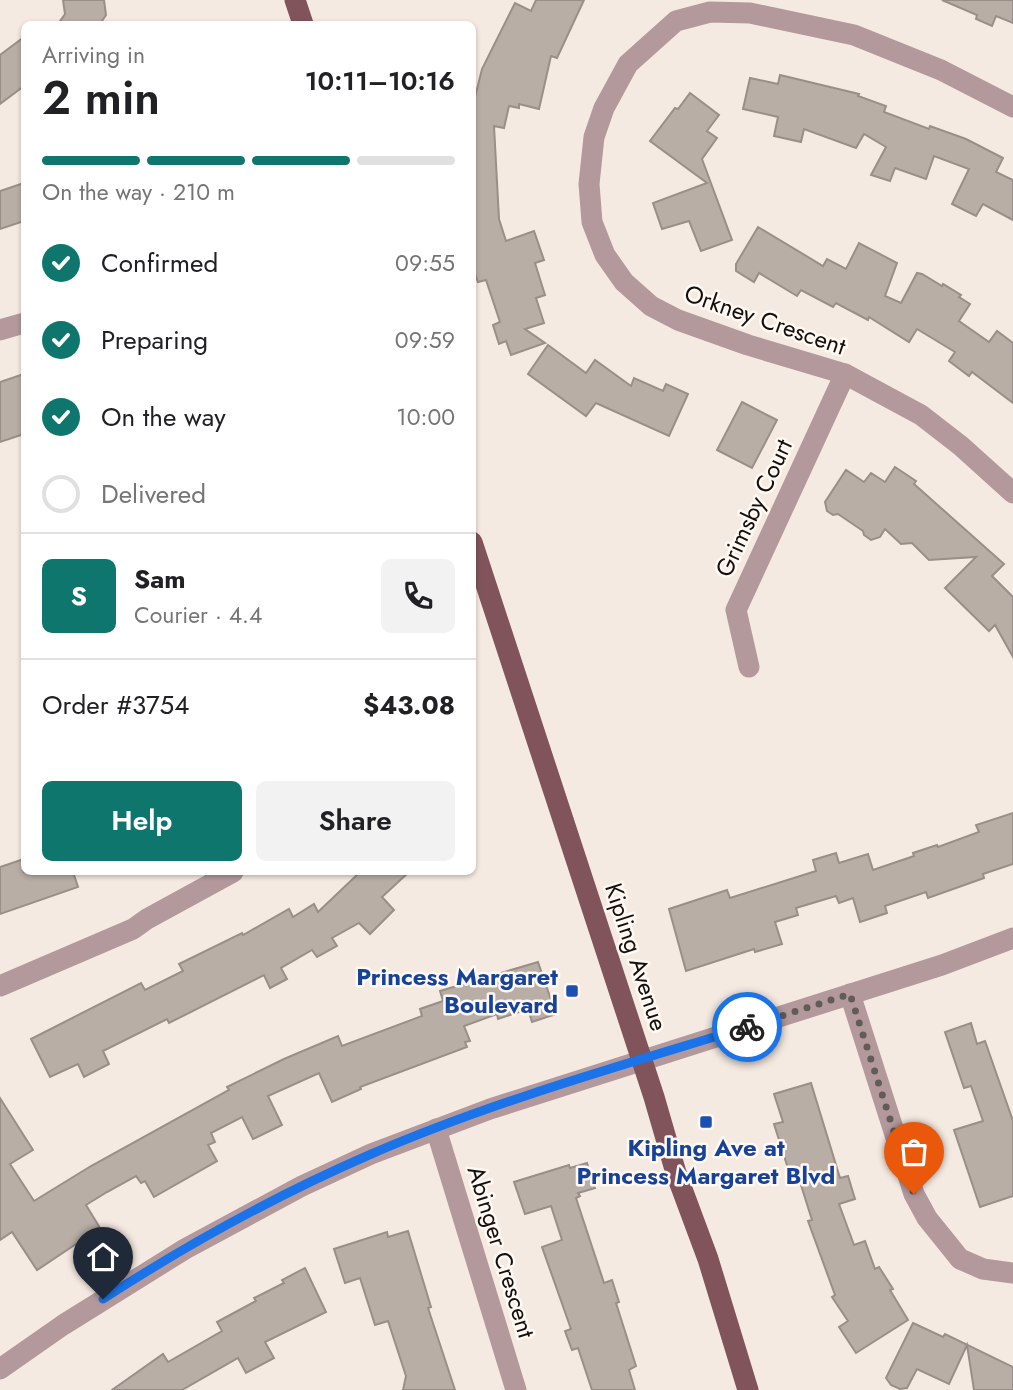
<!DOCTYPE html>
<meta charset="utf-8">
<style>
body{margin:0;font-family:Jost,sans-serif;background:#f2f2f2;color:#202124;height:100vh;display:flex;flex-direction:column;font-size:26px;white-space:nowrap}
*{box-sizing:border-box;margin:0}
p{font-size:23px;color:#757577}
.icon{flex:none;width:38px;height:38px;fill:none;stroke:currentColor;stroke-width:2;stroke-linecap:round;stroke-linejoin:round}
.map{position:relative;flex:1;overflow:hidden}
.details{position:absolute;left:21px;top:21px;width:455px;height:854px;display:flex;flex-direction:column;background:#fff;border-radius:10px;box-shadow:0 2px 5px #0004}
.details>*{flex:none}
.pin{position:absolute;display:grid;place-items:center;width:60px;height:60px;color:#fff;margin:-72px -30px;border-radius:50% 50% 50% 0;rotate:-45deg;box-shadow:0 0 7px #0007}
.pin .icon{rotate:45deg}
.courier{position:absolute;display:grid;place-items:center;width:70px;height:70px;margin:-35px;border:5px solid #1a73e8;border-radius:50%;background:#fff;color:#222;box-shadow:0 2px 9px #0007}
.summary em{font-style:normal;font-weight:600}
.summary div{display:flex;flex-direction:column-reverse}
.summary{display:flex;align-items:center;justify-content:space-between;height:119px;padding:0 21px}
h1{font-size:46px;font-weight:600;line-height:52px}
.bar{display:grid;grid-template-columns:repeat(4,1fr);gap:10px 7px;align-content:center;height:84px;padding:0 21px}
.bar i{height:9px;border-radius:5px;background:#e0e0e0}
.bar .active{background:#0f766e}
.bar p{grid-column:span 4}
.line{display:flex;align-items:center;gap:18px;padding:0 21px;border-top:2px solid #e0e0e0}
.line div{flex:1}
.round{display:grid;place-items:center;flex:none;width:74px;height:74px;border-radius:10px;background:#f2f2f2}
ol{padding:0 21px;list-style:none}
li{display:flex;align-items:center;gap:21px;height:77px}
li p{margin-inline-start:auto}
li .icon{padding:7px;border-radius:50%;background:#0f766e;color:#fff;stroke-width:4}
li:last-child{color:#757577}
li i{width:38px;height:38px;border:4px solid #e0e0e0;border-radius:50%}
.cta{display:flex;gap:14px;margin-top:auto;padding:14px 21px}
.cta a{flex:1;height:80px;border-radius:10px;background:#0f766e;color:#fff;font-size:28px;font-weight:600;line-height:80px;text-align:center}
.cta a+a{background:#f2f2f2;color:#202124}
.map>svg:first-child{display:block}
</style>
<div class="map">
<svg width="1013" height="1390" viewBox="0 0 1013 1390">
<rect width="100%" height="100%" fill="#f5eae1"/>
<g fill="#b9aea6" stroke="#9a8f88" stroke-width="2">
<polygon points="63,0 104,0 106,15 100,24 58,24 65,14"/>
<polygon points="536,0 584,0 557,58 551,56 539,109 519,104 519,108 509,106 504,128 494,126 499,219 506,241 534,231 544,260 535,263 545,295 536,298 544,323 525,329 545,343 511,355 506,341 499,344 493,325 500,322 486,280 478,282 472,267 472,109 482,69 515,3 531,11"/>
<polygon points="942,0 1013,0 1013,23 996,16 992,26 976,19 977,15"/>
<polygon points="24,37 24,86 0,104 0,55"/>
<polygon points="780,75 859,94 858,96 886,106 884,112 929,129 930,126 966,139 1003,158 996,172 1013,180 1013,220 983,204 976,216 952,204 969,169 934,156 926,179 895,168 890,181 871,175 886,147 864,134 856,148 804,129 801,142 774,136 778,117 743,109 750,78 778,84"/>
<polygon points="690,93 719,115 707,131 717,138 702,159 732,240 701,251 689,221 662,229 653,203 707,183 650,141 675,108 678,109"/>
<polygon points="24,183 24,221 0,229 0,191"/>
<polygon points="758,227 823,266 827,259 846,269 859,243 897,263 885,296 901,303 917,273 922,274 942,286 943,284 961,295 959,297 970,304 959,321 989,342 997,331 1013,343 1013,403 972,372 969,376 949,361 955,352 917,329 909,342 869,317 868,320 836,303 833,307 801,290 797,296 759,273 754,282 736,271 736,264"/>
<polygon points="548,345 586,373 595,360 631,386 634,378 663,391 666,384 688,394 669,436 596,403 586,416 528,374"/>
<polygon points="24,374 24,434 0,442 0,382"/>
<polygon points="742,402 777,420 752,468 717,450"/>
<polygon points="895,467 916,481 914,484 1004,564 992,576 1013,597 1013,657 995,625 989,631 945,588 976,557 929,560 912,543 901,544 885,529 880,537 871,540 864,535 863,531 838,514 833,515 827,511 825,502 846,470 864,482 871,473 885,482"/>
<polygon points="1013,813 1013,864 983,874 984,878 928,898 926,892 885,906 887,913 860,922 853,898 839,903 836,896 796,908 798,915 775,922 782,944 755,952 754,949 686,971 669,909 727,890 730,898 816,871 813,860 836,853 839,863 868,854 873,870 914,856 913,853 937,845 938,847 979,832 976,825"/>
<polygon points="24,859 24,872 73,872 78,887 0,914 0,867"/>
<polygon points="360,872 409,872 382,897 394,910 370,934 359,923 332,938 337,946 317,957 312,950 281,968 287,979 270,988 264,975 169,1023 167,1019 103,1051 109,1064 84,1077 78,1064 50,1077 31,1039 141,983 145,990 183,971 179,964 242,933 243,935 289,909 293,917 314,904 318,912"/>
<polygon points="538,962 556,1014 532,1022 528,1009 498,1019 497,1014 464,1026 470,1041 465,1042 467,1047 360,1087 361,1089 332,1102 319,1073 268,1096 282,1125 253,1139 242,1117 211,1133 215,1142 208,1145 217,1161 154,1197 145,1181 141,1183 136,1176 107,1192 86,1205 100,1228 37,1270 12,1232 0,1240 0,1098 33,1150 10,1164 34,1201 91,1166 229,1090 227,1087 284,1059 338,1036 342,1046 422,1016 420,1009 443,1001 440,991"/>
<polygon points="971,1023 977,1044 985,1041 1013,1121 1013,1196 980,1207 954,1130 983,1121 971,1086 964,1088 945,1032"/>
<polygon points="811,1083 840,1178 848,1176 855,1199 839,1204 854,1245 865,1241 875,1269 879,1267 893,1289 890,1290 908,1320 856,1353 839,1327 848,1321 832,1297 835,1295 808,1221 812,1220 799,1179 792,1181 774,1124 783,1122 774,1094"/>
<polygon points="587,1163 595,1188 578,1193 580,1196 576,1198 604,1283 612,1280 619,1302 616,1303 636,1366 629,1370 635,1390 592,1390 578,1348 572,1350 565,1331 571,1329 542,1247 562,1240 551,1206 525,1214 514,1182 569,1165 570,1168"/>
<polygon points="408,1231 431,1307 428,1308 455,1390 403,1390 406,1376 388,1321 375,1325 360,1278 345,1283 334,1249 387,1232 388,1237"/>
<polygon points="305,1268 326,1312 265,1342 274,1358 246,1373 238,1358 182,1390 112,1390 163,1354 168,1362 222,1331 217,1322 256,1301 254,1298 284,1283 282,1280"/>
<polygon points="913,1323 943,1337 945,1334 1013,1367 1013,1390 974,1390 967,1345 949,1384 917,1369 907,1388 900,1389 891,1385 886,1378"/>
</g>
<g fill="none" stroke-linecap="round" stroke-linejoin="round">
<g stroke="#b4999c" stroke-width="21">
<polyline points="1013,107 941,70 854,35 750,13 710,12 676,21 628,64 604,108 594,137 589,184 592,222 605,255 624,282 651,306 678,320 748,345 845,374 921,415 961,446 1013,493"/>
<polyline points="0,330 24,323"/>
<polyline points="749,667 736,610 845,374"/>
<polyline points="0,986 133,929 147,919 233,872"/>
<polyline points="850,994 914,1194 927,1218 960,1259 983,1269 1013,1273"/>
<polyline points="436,1129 516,1390"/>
<polyline points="0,1369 63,1325 185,1249 302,1186 371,1154 490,1109 942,965 1013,938"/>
</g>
<g stroke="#81545b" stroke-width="21">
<polyline points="295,0 303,24"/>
<polyline points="472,542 654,1097 676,1173 708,1259 748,1390"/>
</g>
</g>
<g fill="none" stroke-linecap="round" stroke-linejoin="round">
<polyline stroke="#625c57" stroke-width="7" stroke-dasharray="0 12.6" points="747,1027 850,994 914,1194"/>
<path stroke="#1a73e8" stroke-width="9" d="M103 1299C188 1244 277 1195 369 1155 491 1102 620 1066 747 1027"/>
</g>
<g fill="#1a4fb4" stroke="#fff8f3" stroke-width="2.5">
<rect x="565" y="984" width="14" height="14" rx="3.5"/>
<rect x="699" y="1115" width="14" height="14" rx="3.5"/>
</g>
<g text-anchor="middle" stroke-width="5" stroke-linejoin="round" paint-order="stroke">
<g font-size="24" fill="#130f0c" stroke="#fff8f3">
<text transform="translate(765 320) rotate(19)" y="8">Orkney Crescent</text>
<text transform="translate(754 508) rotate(-65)" y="8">Grimsby Court</text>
<text transform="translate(636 957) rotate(72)" y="8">Kipling Avenue</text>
<text transform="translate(501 1252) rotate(73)" y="8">Abinger Crescent</text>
</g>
<g font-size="24" font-weight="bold" fill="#164399" stroke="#fff8f3" text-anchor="end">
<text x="558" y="985">Princess Margaret<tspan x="558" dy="28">Boulevard</tspan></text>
<text x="706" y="1156" text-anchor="middle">Kipling Ave at<tspan x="706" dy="28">Princess Margaret Blvd</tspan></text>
</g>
</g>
</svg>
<div class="pin" style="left:914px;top:1194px;background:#ea580c"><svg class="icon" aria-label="bag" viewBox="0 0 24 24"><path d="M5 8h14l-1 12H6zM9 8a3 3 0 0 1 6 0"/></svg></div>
<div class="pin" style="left:103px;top:1299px;background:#1f2937"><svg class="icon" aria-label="home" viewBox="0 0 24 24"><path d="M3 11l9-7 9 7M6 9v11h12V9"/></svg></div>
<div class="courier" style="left:747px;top:1027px"><svg class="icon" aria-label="bike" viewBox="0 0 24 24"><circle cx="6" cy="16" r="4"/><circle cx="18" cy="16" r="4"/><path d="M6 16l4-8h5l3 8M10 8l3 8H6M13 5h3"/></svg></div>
<section class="details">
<div class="summary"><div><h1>2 min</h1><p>Arriving in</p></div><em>10:11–10:16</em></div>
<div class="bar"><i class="active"></i><i class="active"></i><i class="active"></i><i></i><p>On the way · 210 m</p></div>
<ol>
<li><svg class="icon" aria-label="check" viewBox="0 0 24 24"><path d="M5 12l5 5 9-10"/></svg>Confirmed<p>09:55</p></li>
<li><svg class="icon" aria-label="check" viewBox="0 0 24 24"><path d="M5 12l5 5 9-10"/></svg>Preparing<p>09:59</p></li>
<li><svg class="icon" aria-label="check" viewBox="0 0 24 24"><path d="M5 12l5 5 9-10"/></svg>On the way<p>10:00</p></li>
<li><i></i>Delivered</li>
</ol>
<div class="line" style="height:126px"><b class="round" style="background:#0f766e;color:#fff">S</b><div><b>Sam</b><p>Courier · 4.4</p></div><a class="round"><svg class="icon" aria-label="phone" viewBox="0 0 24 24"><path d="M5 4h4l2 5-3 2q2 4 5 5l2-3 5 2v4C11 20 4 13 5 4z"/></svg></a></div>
<div class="line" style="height:91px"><div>Order #3754</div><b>$43.08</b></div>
<div class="cta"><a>Help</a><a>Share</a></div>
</section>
</div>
